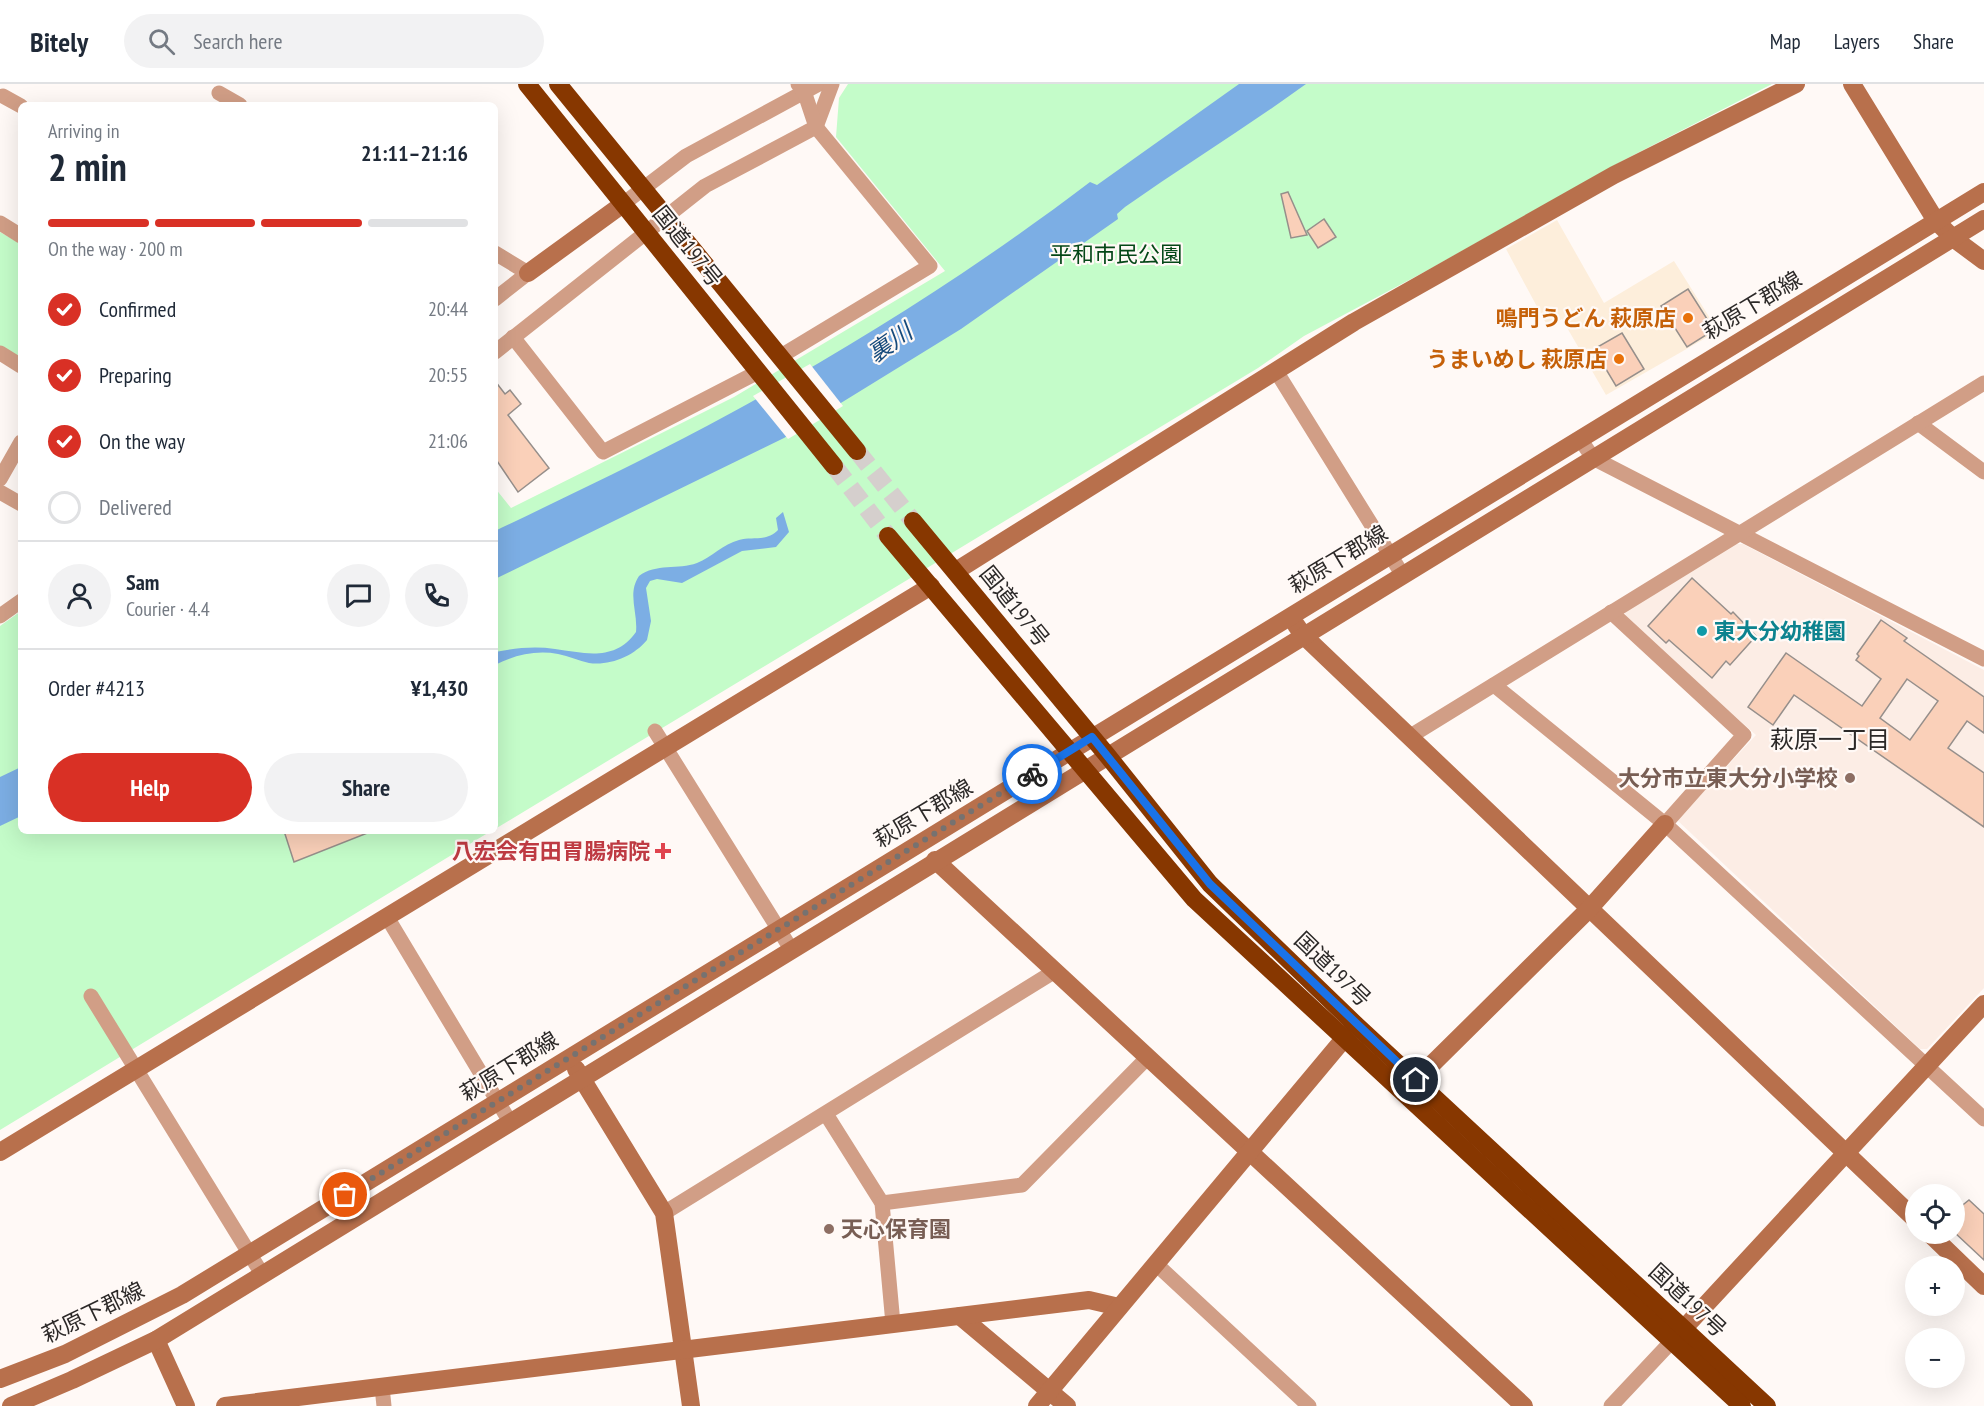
<!DOCTYPE html>
<meta charset="utf-8">
<style>
body{margin:0;font-family:"PT Sans Narrow","Noto Sans JP",sans-serif;background:#f2f2f3;color:#1f2937;height:100vh;display:flex;flex-direction:column;font-size:22px;white-space:nowrap}
*{box-sizing:border-box;margin:0}
p{font-size:20px;color:#747a83}
.icon{flex:none;width:33px;height:33px;fill:none;stroke:currentColor;stroke-width:2;stroke-linecap:round;stroke-linejoin:round}
.map{position:relative;flex:1;overflow:hidden}
.drawer{position:absolute;left:18px;top:18px;width:480px;height:732px;display:flex;flex-direction:column;background:#fff;border-radius:9px;box-shadow:0 6px 24px #0002}
.drawer>*{flex:none}
.controls{position:absolute;left:1905px;top:1100px;display:grid;gap:12px}
.controls a{display:grid;place-items:center;width:60px;height:60px;border-radius:50%;background:#fff;box-shadow:0 6px 24px #0002;font-size:30px}
.pin{position:absolute;display:grid;place-items:center;width:51px;height:51px;color:#fff;margin:-26px;border:3px solid #fff;border-radius:50%;box-shadow:0 2px 6px #0007}
.courier{position:absolute;display:grid;place-items:center;width:60px;height:60px;margin:-30px;border:4px solid #1a73e8;border-radius:50%;background:#fff;color:#222;box-shadow:0 2px 8px #0007}
.head em{font-style:normal;font-weight:800}
.head div{display:flex;flex-direction:column-reverse}
.head{display:flex;align-items:center;justify-content:space-between;height:102px;padding:0 30px}
h1{font-size:39px;font-weight:800;line-height:45px}
.bar{display:grid;grid-template-columns:repeat(4,1fr);gap:9px 6px;align-content:center;height:72px;padding:0 30px}
.bar i{height:8px;border-radius:4px;background:#e0e1e3}
.bar .selected{background:#d93025}
.bar p{grid-column:span 4}
.line{display:flex;align-items:center;gap:15px;padding:0 30px;border-top:2px solid #e0e1e3}
.line div{flex:1}
.round{display:grid;place-items:center;flex:none;width:63px;height:63px;border-radius:32px;background:#f2f2f3}
ol{padding:0 30px;list-style:none}
li{display:flex;align-items:center;gap:18px;height:66px}
li p{margin-inline-start:auto}
li .icon{padding:6px;border-radius:50%;background:#d93025;color:#fff;stroke-width:4}
li:last-child{color:#747a83}
li i{width:33px;height:33px;border:3px solid #e0e1e3;border-radius:50%}
.cta{display:flex;gap:12px;margin-top:auto;padding:12px 30px}
.cta a{flex:1;height:69px;border-radius:36px;background:#d93025;color:#fff;font-size:24px;font-weight:800;line-height:69px;text-align:center}
.cta a+a{background:#f2f2f3;color:#1f2937}
header{display:flex;align-items:center;gap:36px;box-sizing:border-box;height:84px;padding:0 30px;background:#fff;border-bottom:2px solid #e0e1e3}
header strong{font-size:28px}
nav{display:flex;gap:33px;margin-inline-start:auto;font-size:21px}
.search{width:420px;height:54px;background:#f2f2f3;display:flex;align-items:center;gap:15px;box-sizing:border-box;padding:0 21px;border-radius:33px;color:#747a83;font-size:22px}
.map>svg:first-child{display:block}
</style>
<header>
<strong>Bitely</strong>
<div class="search"><svg class="icon" aria-label="search" viewBox="0 0 24 24"><circle cx="10" cy="10" r="6"/><path d="M15 15l6 6"/></svg>Search here</div>
<nav><a>Map</a><a>Layers</a><a>Share</a></nav>
</header>
<div class="map">
<svg width="1984" height="1322" viewBox="0 0 1984 1322">
<rect width="100%" height="100%" fill="#fff9f6"/>
<polygon fill="#fdeedb" points="1557,136 1604,219 1674,177 1718,247 1606,311 1562,235 1548,243 1506,165"/>
<polygon fill="#fcede5" points="1735,460 1743,460 1984,586 1984,904 1927,965 1920,965 1677,736 1756,651 1626,535 1625,528"/>
<g fill="#c4fcc9">
<polygon points="848,0 1772,0 1622,77 1428,186 1304,252 1258,284 495,745 495,404 511,424 734,313 945,187 836,53 839,14"/>
<polygon points="0,148 21,160 21,276 0,264"/>
<polygon points="21,527 21,747 491,747 0,1046 0,542"/>
</g>
<g fill="#7caee4">
<path d="M1239 0H1306C1247 43 1185 81 1125 123L1117 130 1118 135 961 245 784 354 495 495V447C574 409 654 371 731 329 855 261 977 184 1090 98L1097 101Z"/>
<path d="M783 428 789 448 776 463 742 467 682 499 657 495 650 497 646 504 651 537 647 556C634 572 610 582 589 579 579 577 569 572 558 570 536 566 514 571 495 581V568C515 564 535 562 555 565 585 569 615 578 636 548 638 528 627 510 639 492 656 479 678 486 697 479 712 473 723 460 739 456 752 452 767 458 778 446L776 434Z"/>
<polygon points="21,683 21,732 0,742 0,693"/>
</g>
<polygon fill="#fff9f6" points="810,280 843,322 788,355 753,312"/>
<g fill="#fad0b9" stroke="#968f8b" stroke-width="1.5" fill-rule="evenodd">
<polygon points="1288,108 1307,151 1291,154 1281,110"/>
<polygon points="1324,135 1336,153 1318,164 1307,147"/>
<polygon points="1688,205 1714,246 1687,263 1661,222"/>
<polygon points="1622,249 1644,285 1616,302 1594,265"/>
<polygon points="495,297 505,310 510,306 521,320 508,331 549,384 518,408 495,374"/>
<polygon points="1692,494 1731,530 1733,528 1756,552 1730,581 1726,577 1712,594 1669,556 1666,559 1648,542"/>
<path d="M1881 536 1907 554 1904 557 1984 613V649L1967 637 1948 664 1984 689V743L1794 611 1773 641 1748 623 1786 569 1862 622 1881 595 1856 576 1859 572 1857 570ZM1907 595 1938 617 1910 656 1880 634Z"/>
<polygon points="284,747 369,747 370,748 294,778"/>
<polygon points="1969,1116 1984,1130 1984,1176 1954,1148 1954,1128"/>
</g>
<g fill="none" stroke-linecap="round" stroke-linejoin="round">
<g stroke="#d5cfcd" stroke-width="18" stroke-dasharray="18 9" stroke-linecap="butt">
<polyline points="857,367 913,437"/>
<polyline points="834,382 888,452"/>
</g>
<g stroke="#d19e86" stroke-width="15">
<polyline points="219,9 240,21"/>
<polyline points="3,12 21,22"/>
<polyline points="623,120 686,72 819,0"/>
<polyline points="0,139 21,152"/>
<polyline points="495,169 528,189 495,215"/>
<polyline points="513,253 603,368 758,288"/>
<polyline points="495,268 705,102 816,43 832,0"/>
<polyline points="0,269 21,282"/>
<polyline points="781,272 930,182 816,43 804,7 798,0"/>
<polyline points="1276,287 1402,490"/>
<polyline points="1918,339 1984,388"/>
<polyline points="1580,355 1593,374 1984,575"/>
<polyline points="0,395 21,358"/>
<polyline points="0,408 21,420"/>
<polyline points="1611,528 1744,651 1665,740"/>
<polyline points="0,532 21,517"/>
<polyline points="1494,601 1665,740 1984,1035"/>
<polyline points="655,647 791,865"/>
<polyline points="1409,653 1984,299"/>
<polyline points="387,833 510,1038"/>
<polyline points="91,912 262,1190"/>
<polyline points="826,1030 882,1119 893,1240"/>
<polyline points="882,1119 1022,1101 1148,973"/>
<polyline points="664,1129 1055,887"/>
<polyline points="1156,1180 1309,1322"/>
<polyline points="382,1303 384,1322"/>
<polyline points="1611,1322 1672,1257"/>
</g>
<g stroke="#b8704c" stroke-width="18">
<polyline points="1852,0 1936,137 1953,154 1984,177"/>
<polyline points="528,189 623,120"/>
<polyline points="956,487 1354,238 1614,91 1796,0"/>
<polyline points="1296,541 1303,551 1916,1136"/>
<polyline points="935,776 1524,1322"/>
<polyline points="576,985 664,1129 691,1322"/>
<polyline points="1416,996 1589,825 1665,740"/>
<polyline points="0,1068 931,502"/>
<polyline points="1929,1149 1984,1202"/>
<polyline points="960,1232 1067,1322"/>
<polyline points="1674,1255 1984,920"/>
<polyline points="156,1256 186,1322"/>
<polyline points="0,1295 65,1270 182,1211 1984,108"/>
<polyline points="11,1322 72,1296 156,1256 1984,135"/>
<polyline points="225,1322 1089,1216 1119,1223"/>
<polyline points="1037,1322 1353,944"/>
</g>
<g stroke="#873700" stroke-width="18">
<polyline points="527,0 834,382"/>
<polyline points="558,0 857,367"/>
<polyline points="913,437 1107,671 1210,800 1356,941 1767,1322"/>
<polyline points="888,452 1194,815 1742,1322"/>
</g>
</g>
<g fill="none" stroke-linecap="round" stroke-linejoin="round">
<polyline stroke="#767270" stroke-width="6" stroke-dasharray="0 10.8" points="345,1111 1032,690"/>
<polyline stroke="#1a73e8" stroke-width="8" points="1032,690 1092,653 1210,800 1416,996"/>
</g>
<g fill="#e8710a" stroke="#fff9f6" stroke-width="2">
<circle cx="1688" cy="234" r="6"/>
<circle cx="1619" cy="275" r="6"/>
</g>
<circle fill="#0f9aa8" stroke="#fff9f6" stroke-width="2" cx="1702" cy="547" r="6"/>
<g fill="#8d6e63" stroke="#fff9f6" stroke-width="2">
<circle cx="1850" cy="694" r="6"/>
<circle cx="829" cy="1145" r="6"/>
</g>
<path fill="#e0444e" stroke="#fff9f6" stroke-width="2" d="M660 758h6v6h6v6h-6v6h-6v-6h-6v-6h6z"/>
<g text-anchor="middle" stroke-width="4.5" stroke-linejoin="round" paint-order="stroke">
<g font-size="22" fill="#2c2928" stroke="#fff9f6">
<text transform="translate(688 162) rotate(51)" y="8">国道197号</text>
<text transform="translate(1752 221) rotate(-31)" y="8">萩原下郡線</text>
<text transform="translate(1338 475) rotate(-31)" y="8">萩原下郡線</text>
<text transform="translate(1015 522) rotate(51)" y="8">国道197号</text>
<text transform="translate(923 729) rotate(-31)" y="8">萩原下郡線</text>
<text transform="translate(1333 885) rotate(44)" y="8">国道197号</text>
<text transform="translate(509 982) rotate(-32)" y="8">萩原下郡線</text>
<text transform="translate(1688 1216) rotate(43)" y="8">国道197号</text>
<text transform="translate(93 1228) rotate(-26)" y="8">萩原下郡線</text>
</g>
<g font-size="22" fill="#044717" stroke="#fff9f6">
<text x="1116" y="178">平和市民公園</text>
</g>
<g font-size="22" font-weight="bold" fill="#c56008" stroke="#fff9f6" text-anchor="end">
<text x="1676" y="242">鳴門うどん 萩原店</text>
<text x="1607" y="283">うまいめし 萩原店</text>
</g>
<g font-size="22" font-weight="bold" fill="#0d838f" stroke="#fff9f6" text-anchor="start">
<text x="1714" y="555">東大分幼稚園</text>
</g>
<g font-size="22" font-weight="bold" fill="#785e54" stroke="#fff9f6" text-anchor="end">
<text x="1838" y="702">大分市立東大分小学校</text>
<text x="841" y="1153" text-anchor="start">天心保育園</text>
</g>
<g font-size="22" font-weight="bold" fill="#be3a42" stroke="#fff9f6" text-anchor="end">
<text x="650" y="775">八宏会有田胃腸病院</text>
</g>
<g font-size="24" font-style="italic" fill="#164a7c" stroke="#fff9f6">
<text transform="translate(890 259) rotate(-35)" y="8">裏川</text>
</g>
<g font-size="24" fill="#2c2928" stroke="#fff9f6">
<text x="1830" y="664">萩原一丁目</text>
</g>
</g>
</svg>
<div class="controls">
<a><svg class="icon" aria-label="locate" viewBox="0 0 24 24"><circle cx="12" cy="12" r="6"/><path d="M12 2v4M12 18v4M2 12h4M18 12h4"/></svg></a>
<a>+</a>
<a>−</a>
</div>
<div class="pin" style="left:345px;top:1111px;background:#ea580c"><svg class="icon" aria-label="bag" viewBox="0 0 24 24"><path d="M5 8h14l-1 12H6zM9 8a3 3 0 0 1 6 0"/></svg></div>
<div class="pin" style="left:1416px;top:996px;background:#1f2937"><svg class="icon" aria-label="home" viewBox="0 0 24 24"><path d="M3 11l9-7 9 7M6 9v11h12V9"/></svg></div>
<div class="courier" style="left:1032px;top:690px"><svg class="icon" aria-label="bike" viewBox="0 0 24 24"><circle cx="6" cy="16" r="4"/><circle cx="18" cy="16" r="4"/><path d="M6 16l4-8h5l3 8M10 8l3 8H6M13 5h3"/></svg></div>
<section class="drawer">
<div class="head"><div><h1>2 min</h1><p>Arriving in</p></div><em>21:11–21:16</em></div>
<div class="bar"><i class="selected"></i><i class="selected"></i><i class="selected"></i><i></i><p>On the way · 200 m</p></div>
<ol>
<li><svg class="icon" aria-label="check" viewBox="0 0 24 24"><path d="M5 12l5 5 9-10"/></svg>Confirmed<p>20:44</p></li>
<li><svg class="icon" aria-label="check" viewBox="0 0 24 24"><path d="M5 12l5 5 9-10"/></svg>Preparing<p>20:55</p></li>
<li><svg class="icon" aria-label="check" viewBox="0 0 24 24"><path d="M5 12l5 5 9-10"/></svg>On the way<p>21:06</p></li>
<li><i></i>Delivered</li>
</ol>
<div class="line" style="height:108px"><a class="round"><svg class="icon" aria-label="person" viewBox="0 0 24 24"><circle cx="12" cy="8" r="4"/><path d="M4 21q1-7 8-7t8 7"/></svg></a><div><b>Sam</b><p>Courier · 4.4</p></div><a class="round"><svg class="icon" aria-label="chat" viewBox="0 0 24 24"><path d="M4 5h16v11H9l-5 4z"/></svg></a><a class="round"><svg class="icon" aria-label="phone" viewBox="0 0 24 24"><path d="M5 4h4l2 5-3 2q2 4 5 5l2-3 5 2v4C11 20 4 13 5 4z"/></svg></a></div>
<div class="line" style="height:78px"><div>Order #4213</div><b>¥1,430</b></div>
<div class="cta"><a>Help</a><a>Share</a></div>
</section>
</div>
